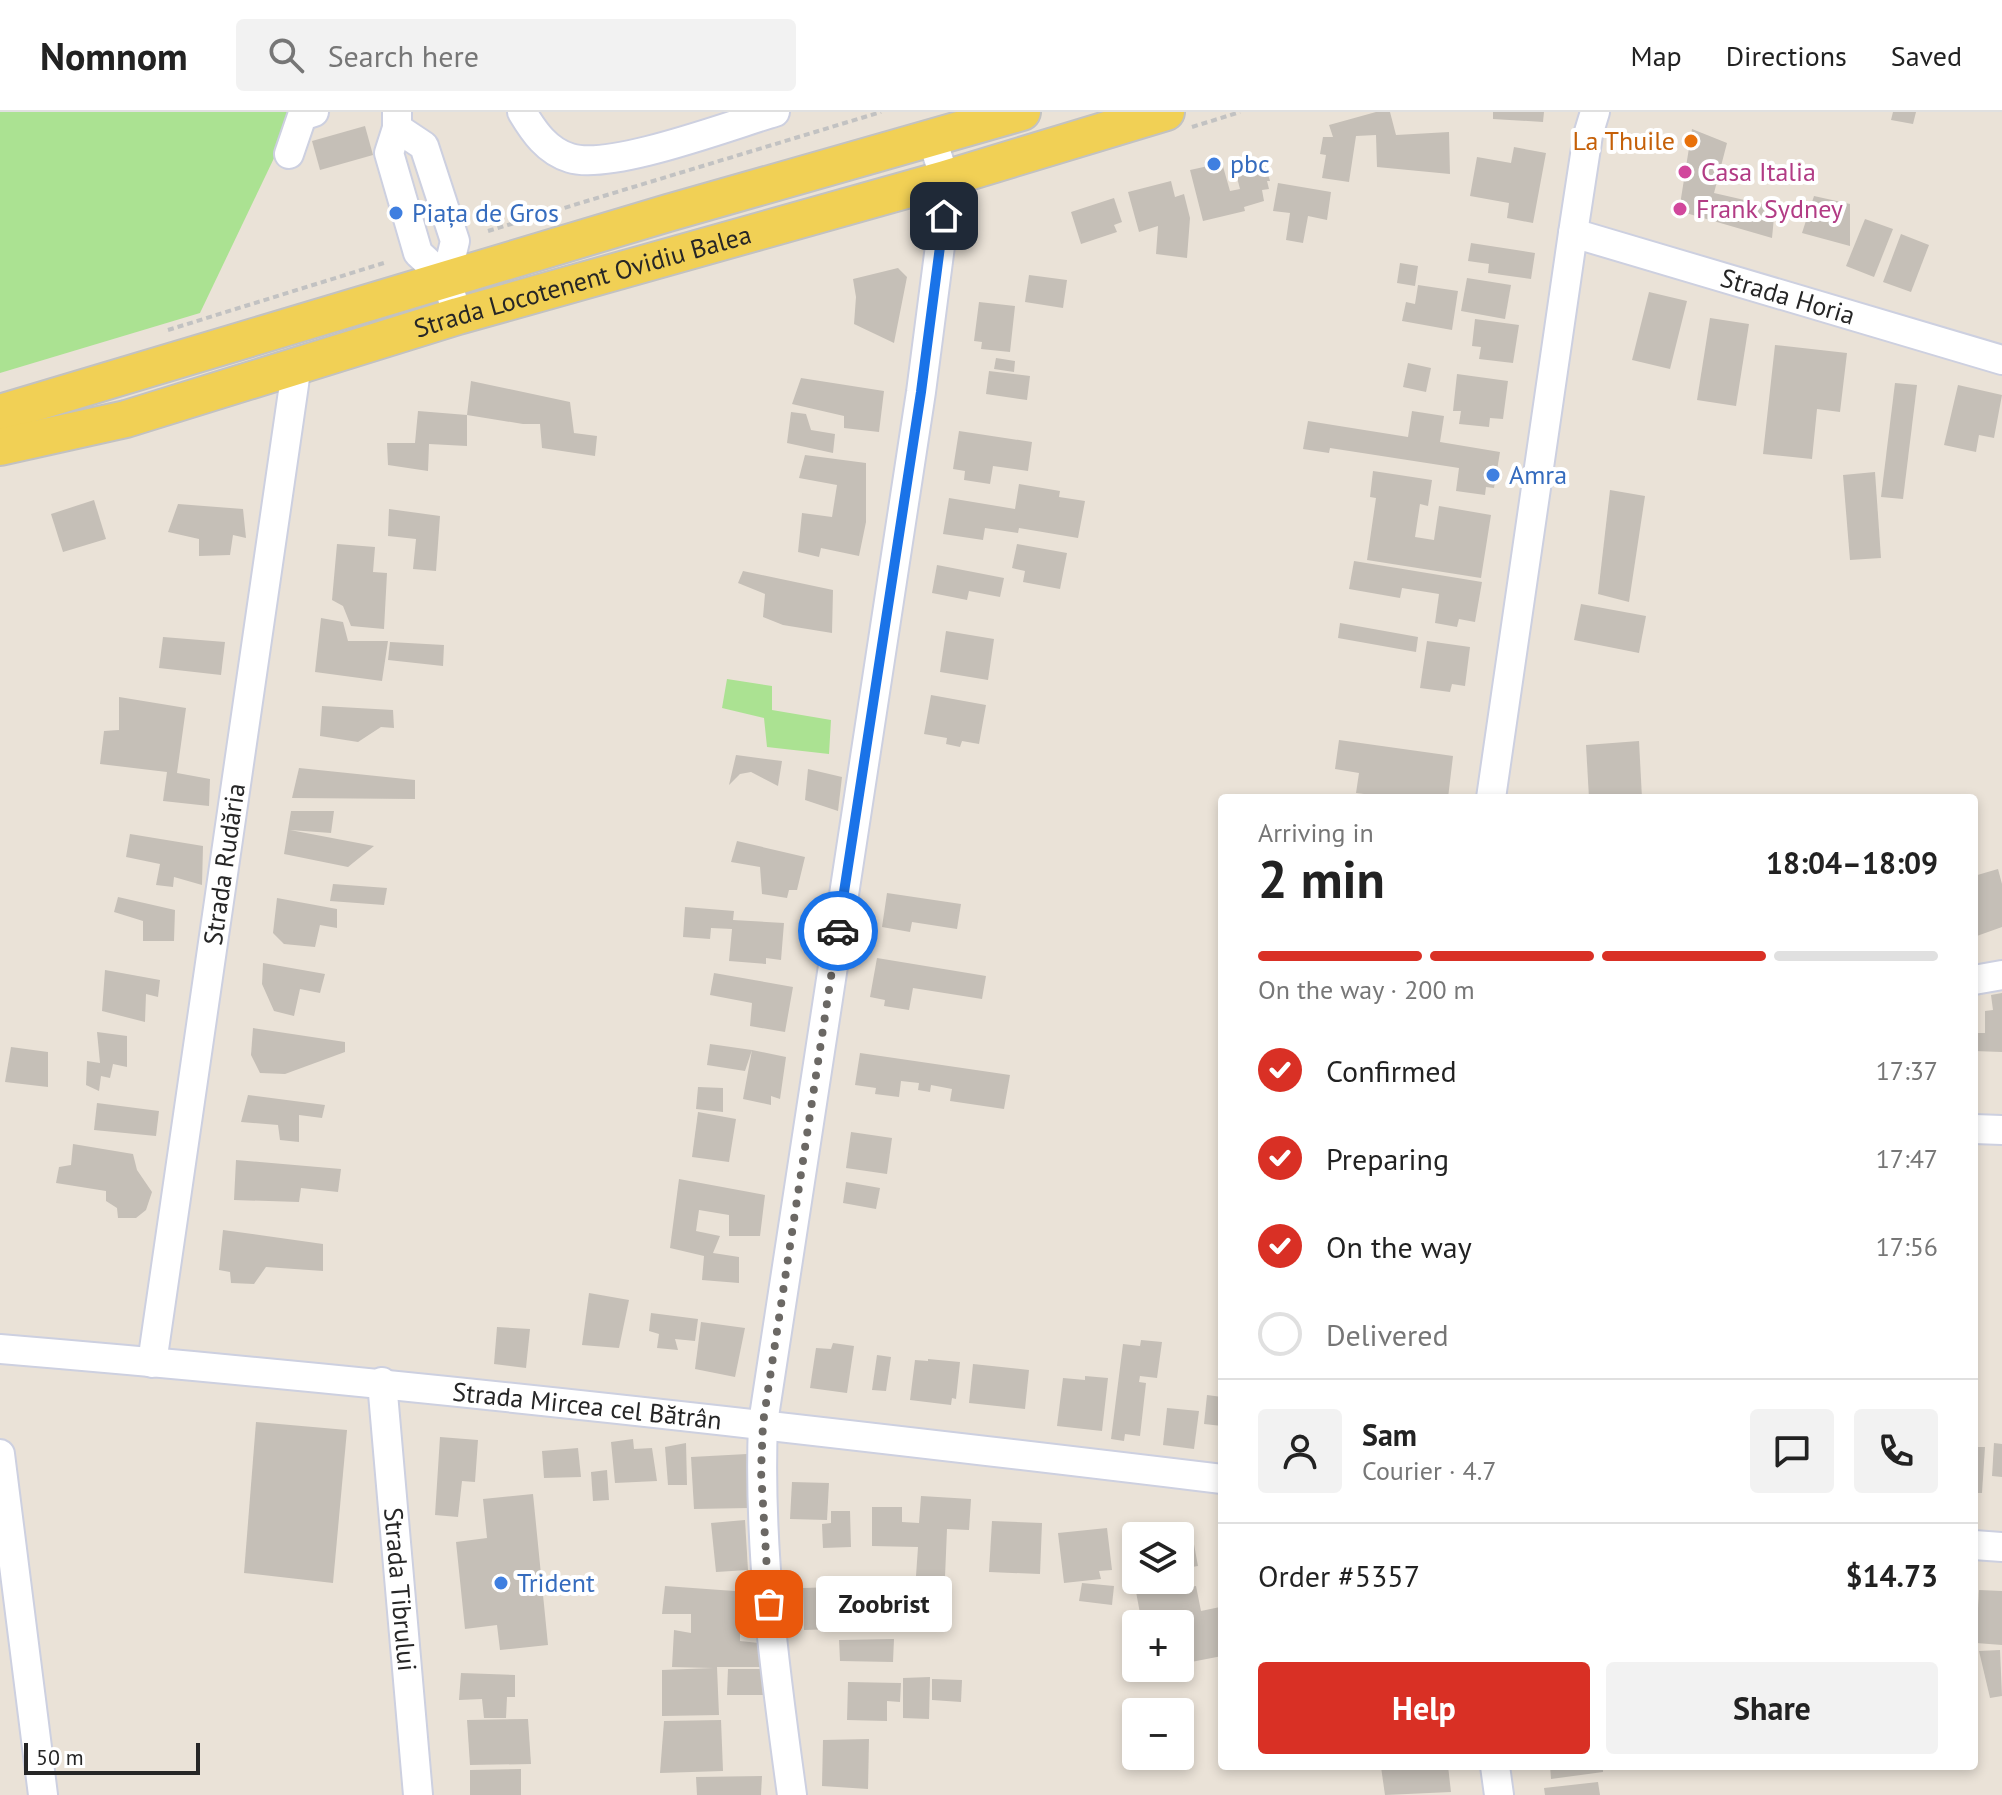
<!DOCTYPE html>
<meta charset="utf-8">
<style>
body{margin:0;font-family:"PT Sans",sans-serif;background:#f2f2f2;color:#222;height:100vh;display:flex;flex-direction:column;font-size:30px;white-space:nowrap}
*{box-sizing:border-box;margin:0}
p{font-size:26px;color:#767676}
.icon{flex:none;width:44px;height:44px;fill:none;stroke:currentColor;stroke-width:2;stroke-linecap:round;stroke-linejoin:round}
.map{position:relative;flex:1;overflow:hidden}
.sheet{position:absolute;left:1218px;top:682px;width:760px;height:976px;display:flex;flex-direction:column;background:#fff;border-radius:8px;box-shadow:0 4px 12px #0003}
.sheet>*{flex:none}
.buttons{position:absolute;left:1122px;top:1410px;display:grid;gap:16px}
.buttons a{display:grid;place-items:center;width:72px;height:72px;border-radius:8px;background:#fff;box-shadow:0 4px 12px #0003;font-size:40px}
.scale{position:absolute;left:24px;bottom:20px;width:176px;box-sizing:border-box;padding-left:8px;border:4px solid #262626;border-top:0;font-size:22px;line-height:28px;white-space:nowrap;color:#262626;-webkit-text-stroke:6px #fff;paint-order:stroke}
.pin{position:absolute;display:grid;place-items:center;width:68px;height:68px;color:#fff;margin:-34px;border-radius:16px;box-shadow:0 4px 12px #0006}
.courier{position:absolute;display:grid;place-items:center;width:80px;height:80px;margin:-40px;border:6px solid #1a73e8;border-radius:50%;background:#fff;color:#222;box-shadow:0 2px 10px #0007}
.bubble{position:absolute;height:56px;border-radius:8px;background:#fff;box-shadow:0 4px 12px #0003;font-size:26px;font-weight:600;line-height:56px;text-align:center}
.headline em{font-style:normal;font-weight:600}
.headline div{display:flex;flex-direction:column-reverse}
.headline{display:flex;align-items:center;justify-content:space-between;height:136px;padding:0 40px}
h1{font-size:52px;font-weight:600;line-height:60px}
.bar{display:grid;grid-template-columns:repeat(4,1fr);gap:12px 8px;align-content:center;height:96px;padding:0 40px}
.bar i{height:10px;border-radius:6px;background:#e0e0e0}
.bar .current{background:#d93025}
.bar p{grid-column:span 4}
.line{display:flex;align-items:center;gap:20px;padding:0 40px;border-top:2px solid #e0e0e0}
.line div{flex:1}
.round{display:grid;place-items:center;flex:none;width:84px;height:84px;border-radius:8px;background:#f2f2f2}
ol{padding:0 40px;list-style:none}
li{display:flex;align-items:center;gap:24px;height:88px}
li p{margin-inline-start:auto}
li .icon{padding:8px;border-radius:50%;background:#d93025;color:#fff;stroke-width:4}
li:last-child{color:#767676}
li i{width:44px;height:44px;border:4px solid #e0e0e0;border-radius:50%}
.primary-button{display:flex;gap:16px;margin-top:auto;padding:16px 40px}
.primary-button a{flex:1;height:92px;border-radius:8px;background:#d93025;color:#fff;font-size:32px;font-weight:600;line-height:92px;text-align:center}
.primary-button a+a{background:#f2f2f2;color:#222}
header{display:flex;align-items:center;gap:48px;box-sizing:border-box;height:112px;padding:0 40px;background:#fff;border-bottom:2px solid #e0e0e0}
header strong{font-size:38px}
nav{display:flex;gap:44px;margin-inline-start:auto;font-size:28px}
.search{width:560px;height:72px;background:#f2f2f2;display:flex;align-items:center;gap:20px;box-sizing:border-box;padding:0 28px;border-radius:8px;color:#767676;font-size:30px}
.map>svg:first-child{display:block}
</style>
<header>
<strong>Nomnom</strong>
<div class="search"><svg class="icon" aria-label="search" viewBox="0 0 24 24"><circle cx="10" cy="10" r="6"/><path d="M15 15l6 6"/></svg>Search here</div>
<nav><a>Map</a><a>Directions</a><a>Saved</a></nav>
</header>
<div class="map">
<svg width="2002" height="1683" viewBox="0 0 2002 1683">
<rect width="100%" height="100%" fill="#eae2d7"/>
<g fill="#abe292">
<polygon points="0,0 296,0 200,201 0,261"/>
<polygon points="727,567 772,574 772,598 831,608 829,642 767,635 764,606 722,596"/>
</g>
<g fill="#c5bfb7">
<polygon points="1376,0 1390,0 1396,23 1449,20 1450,62 1377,55 1376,23 1356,24 1349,70 1322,66 1326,43 1320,42 1323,25 1333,25 1329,13"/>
<polygon points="1493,0 1544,0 1543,10 1493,7"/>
<polygon points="1893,0 1916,0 1913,12 1891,8"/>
<polygon points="365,14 373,43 320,58 312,29"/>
<polygon points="1692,17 1727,31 1714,81 1775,95 1772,126 1679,99"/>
<polygon points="1514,35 1546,41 1533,111 1507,106 1509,91 1470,84 1477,45 1511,51"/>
<polygon points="1264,47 1270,69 1267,69 1269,77 1262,78 1264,89 1244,95 1245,99 1203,109 1190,58 1222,51 1230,79 1240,77 1234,54"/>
<polygon points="1171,69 1175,85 1184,82 1190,106 1187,146 1156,142 1158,114 1139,120 1128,80"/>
<polygon points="1278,71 1331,80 1327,108 1308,104 1303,131 1286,128 1290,101 1273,99"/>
<polygon points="1814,84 1850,92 1850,134 1802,121"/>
<polygon points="1114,86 1122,110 1114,113 1117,120 1081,132 1071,100"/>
<polygon points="1865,107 1893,117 1874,165 1846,154"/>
<polygon points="1901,122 1929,133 1911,180 1883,170"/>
<polygon points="1471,131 1535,141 1531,167 1488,161 1489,152 1468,149"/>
<polygon points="1400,151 1418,154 1415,174 1397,171"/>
<polygon points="898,156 907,165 894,231 854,212 856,185 853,167"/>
<polygon points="1029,163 1067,168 1063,196 1025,190"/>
<polygon points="1467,166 1511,173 1505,207 1461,199"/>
<polygon points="1418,173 1458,179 1452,218 1402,209 1406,190 1415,192"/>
<polygon points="1649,180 1687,189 1670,257 1632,248"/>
<polygon points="979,190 1015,194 1010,240 981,237 982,230 974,229"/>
<polygon points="1710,206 1749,212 1736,294 1697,288"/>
<polygon points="1475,207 1519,213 1513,251 1479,247 1481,235 1472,234"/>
<polygon points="1775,233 1847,241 1840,300 1817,297 1812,347 1763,342"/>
<polygon points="996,246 1015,249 1014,260 994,257"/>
<polygon points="1408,251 1431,256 1426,280 1403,275"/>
<polygon points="989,259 1030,264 1027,288 986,282"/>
<polygon points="1457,262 1508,269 1503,307 1490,306 1489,315 1459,312 1461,299 1453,299"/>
<polygon points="801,266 884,279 879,320 844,316 844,304 792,292"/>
<polygon points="471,269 570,290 574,321 597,324 595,344 542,336 540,312 523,312 467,303 467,334 429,332 428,359 388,353 387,331 415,331 418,299 467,303"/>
<polygon points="1895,271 1917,273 1903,387 1881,385"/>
<polygon points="1958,273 2002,283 1994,326 1979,323 1976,340 1944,333"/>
<polygon points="1412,299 1444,304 1440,330 1500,340 1494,376 1486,375 1485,383 1456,379 1459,356 1330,336 1329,341 1303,337 1308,309 1408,325"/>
<polygon points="791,300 806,302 811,318 835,322 833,341 787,331"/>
<polygon points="959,319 1032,330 1028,359 993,354 990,372 964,368 965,359 953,357"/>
<polygon points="805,343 866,351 866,410 859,444 821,436 819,445 798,440 802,401 832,405 837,373 799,366"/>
<polygon points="1373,359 1432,368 1428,394 1420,392 1415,425 1434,428 1439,394 1491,403 1481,466 1367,448 1376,386 1370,385"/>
<polygon points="1875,360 1881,446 1850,448 1843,363"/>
<polygon points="1019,372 1060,379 1059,385 1085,389 1078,426 1019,416 1018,421 985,416 983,428 943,422 949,386 1015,397"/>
<polygon points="1610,378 1645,384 1629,490 1598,482"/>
<polygon points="94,388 106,427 63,440 51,402"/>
<polygon points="178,392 243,397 246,426 233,423 230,443 199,444 199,427 168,420"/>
<polygon points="389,397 440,404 436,459 413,457 416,427 388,424"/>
<polygon points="337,432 375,435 373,460 387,461 384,517 351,514 343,494 332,488"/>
<polygon points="1017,432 1067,441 1060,477 1023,470 1025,459 1012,456"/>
<polygon points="1354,449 1482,470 1475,510 1459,507 1457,515 1435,511 1439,482 1402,476 1400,486 1349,477"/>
<polygon points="937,453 1004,466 1000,485 969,479 967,488 932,481"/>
<polygon points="743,459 833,478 832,521 783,513 763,505 765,482 738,471"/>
<polygon points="1581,492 1646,504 1639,541 1574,528"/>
<polygon points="321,506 343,510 348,529 388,529 382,569 315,560"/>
<polygon points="1340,511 1418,525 1416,540 1338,526"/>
<polygon points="946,519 994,527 988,568 940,560"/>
<polygon points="163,525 225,530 221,563 159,556"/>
<polygon points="1427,529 1470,535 1465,574 1452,572 1450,580 1420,576"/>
<polygon points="390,530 444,533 443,554 388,548"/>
<polygon points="931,583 986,593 979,632 962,629 960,635 946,632 947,626 924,622"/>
<polygon points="119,585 186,596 177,661 210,667 209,694 163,689 167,660 100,652 104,619 119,618"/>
<polygon points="322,594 393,598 394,616 381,615 358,630 320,624"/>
<polygon points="1339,628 1453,644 1448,686 1396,686 1356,681 1359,661 1335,657"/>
<polygon points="1639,629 1642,686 1589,686 1586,633"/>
<polygon points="736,643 782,649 778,674 751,660 740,662 729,673"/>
<polygon points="299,656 415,668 415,687 292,686"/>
<polygon points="808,657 842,665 838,699 805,688"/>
<polygon points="291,699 334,699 331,721 290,718 374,734 348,755 284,742"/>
<polygon points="130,722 203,734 202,773 174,765 173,775 156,773 160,752 126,745"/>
<polygon points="737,729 805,745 797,778 789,778 787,786 762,782 760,755 731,750"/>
<polygon points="1998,757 2002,772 2002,815 1974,825 1974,764"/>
<polygon points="333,772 387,776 384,793 330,789"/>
<polygon points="887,781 961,792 957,817 912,810 910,820 882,815"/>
<polygon points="118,785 175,798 174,829 143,829 143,809 114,800"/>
<polygon points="277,786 337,797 337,816 320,813 315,835 284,832 273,821"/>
<polygon points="685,795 734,799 733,808 784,811 781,848 766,846 766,852 729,849 732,817 711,816 710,827 683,825"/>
<polygon points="877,846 986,864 982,887 913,876 909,898 884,894 885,888 870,885"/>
<polygon points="263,851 325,862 320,881 300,877 294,904 274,899 262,872"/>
<polygon points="105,858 160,868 158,885 146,882 145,910 102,899"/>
<polygon points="714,861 793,875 785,920 750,914 752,891 710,883"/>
<polygon points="2002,881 2002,940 1974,939 1974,921 1985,921 1985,899 1993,898 1991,883"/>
<polygon points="253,916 345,930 345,940 285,962 260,961 251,943"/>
<polygon points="97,920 127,924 127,955 113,952 110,966 101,964 99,979 86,973 87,949 100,951"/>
<polygon points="710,932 752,938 786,945 780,987 771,984 771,993 743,987 752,938 745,959 707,953"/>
<polygon points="11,935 48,940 48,975 5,970"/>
<polygon points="860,941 1010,963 1004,997 950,989 952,977 931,973 930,980 918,978 919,971 901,969 899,985 875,982 876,976 855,973"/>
<polygon points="698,975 723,976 723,1000 696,997"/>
<polygon points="248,983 325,993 322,1006 299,1003 299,1030 280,1028 278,1013 241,1010"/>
<polygon points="97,991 159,999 156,1024 94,1018"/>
<polygon points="698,1000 736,1007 729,1050 692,1045"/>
<polygon points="851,1020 892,1026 887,1062 846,1056"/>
<polygon points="73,1032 133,1042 137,1058 152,1080 146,1098 136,1106 118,1106 117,1096 106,1089 106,1079 56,1071 59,1055 71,1053"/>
<polygon points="236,1048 341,1057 338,1080 301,1076 299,1090 234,1088"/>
<polygon points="679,1067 765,1083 760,1124 729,1124 729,1103 699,1098 696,1119 720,1124 713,1141 739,1145 739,1171 702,1168 704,1144 670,1136"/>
<polygon points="846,1070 880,1076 876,1097 843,1091"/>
<polygon points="223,1118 323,1132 323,1159 266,1155 254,1172 231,1171 230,1160 219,1158"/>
<polygon points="589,1181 629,1188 619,1236 582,1233"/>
<polygon points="651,1201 698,1207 695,1229 675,1227 678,1238 657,1236 659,1222 649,1219"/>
<polygon points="701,1210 745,1216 735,1265 695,1257"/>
<polygon points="497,1215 530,1217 526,1256 494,1252"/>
<polygon points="1141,1228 1162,1230 1157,1266 1140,1264 1139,1270 1146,1271 1140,1324 1125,1322 1124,1329 1111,1327 1123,1232 1140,1234"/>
<polygon points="833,1231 854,1234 847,1281 810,1276 816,1236 831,1237"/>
<polygon points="877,1243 891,1245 886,1279 872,1278"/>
<polygon points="928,1247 960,1250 956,1287 952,1286 951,1293 910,1288 915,1248 928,1249"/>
<polygon points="973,1252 1029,1258 1025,1297 969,1291"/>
<polygon points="1085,1264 1108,1266 1102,1319 1057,1314 1063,1266 1085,1268"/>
<polygon points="1207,1283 1222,1285 1222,1314 1204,1312"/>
<polygon points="1167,1296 1199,1299 1194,1337 1163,1333"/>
<polygon points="256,1310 347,1318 333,1471 244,1461"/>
<polygon points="440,1325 478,1328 475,1370 462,1369 458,1405 435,1403"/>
<polygon points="633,1327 634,1337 652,1336 657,1369 615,1371 611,1330"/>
<polygon points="686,1331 687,1373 668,1373 665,1335"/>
<polygon points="1994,1331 2002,1332 2002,1365 1992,1364"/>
<polygon points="1974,1335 1985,1335 1982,1381 1974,1381"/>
<polygon points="578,1336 581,1365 544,1366 542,1339"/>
<polygon points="747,1342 749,1396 694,1397 691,1345"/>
<polygon points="607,1358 609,1388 593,1389 591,1360"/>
<polygon points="792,1370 829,1371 827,1408 790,1407"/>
<polygon points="533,1382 548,1533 500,1538 497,1513 465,1517 456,1430 487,1426 483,1387"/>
<polygon points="921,1384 971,1387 969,1418 947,1417 945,1465 916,1464 918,1435 872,1434 872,1395 902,1395 902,1410 919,1411"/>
<polygon points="831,1399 850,1399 851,1435 823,1436 822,1412 831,1411"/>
<polygon points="745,1408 748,1458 716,1460 711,1411"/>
<polygon points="992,1409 1042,1411 1040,1462 989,1460"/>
<polygon points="1107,1416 1112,1458 1099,1459 1101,1467 1064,1471 1058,1421"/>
<polygon points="1193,1427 1198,1454 1180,1457 1180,1429"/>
<polygon points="1136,1436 1136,1468 1169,1468 1171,1478 1196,1474 1201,1499 1220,1495 1222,1544 1186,1551 1187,1562 1152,1568 1150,1556 1180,1556 1180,1512 1142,1512 1128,1437"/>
<polygon points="1082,1471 1114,1474 1112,1493 1079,1489"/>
<polygon points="665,1474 748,1480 751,1522 740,1522 740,1529 759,1531 761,1555 717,1555 719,1603 662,1604 662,1558 713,1556 672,1555 674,1518 691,1521 691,1502 662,1502"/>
<polygon points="867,1474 868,1495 835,1496 836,1517 804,1518 803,1476"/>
<polygon points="1979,1478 2002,1479 2002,1533 1976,1531"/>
<polygon points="894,1527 893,1550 840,1549 839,1528"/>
<polygon points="2000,1538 2002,1584 1990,1586 1979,1539"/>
<polygon points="728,1557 761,1557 763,1583 727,1583"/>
<polygon points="461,1561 515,1563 515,1585 507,1585 506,1606 484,1606 482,1587 459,1588"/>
<polygon points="930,1565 929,1607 903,1606 903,1566"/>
<polygon points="932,1567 962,1568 961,1590 932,1588"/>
<polygon points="848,1570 901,1571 900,1590 887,1589 887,1609 847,1608"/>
<polygon points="528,1607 531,1652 470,1653 467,1608"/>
<polygon points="721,1608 723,1659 660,1661 664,1609"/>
<polygon points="869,1627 868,1677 822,1674 823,1628"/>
<polygon points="1448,1654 1451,1680 1385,1683 1381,1655"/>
<polygon points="1550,1654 1603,1654 1603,1660 1551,1667"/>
<polygon points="521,1657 521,1683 470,1683 470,1658"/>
<polygon points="762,1664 761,1683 697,1683 696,1665"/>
<polygon points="1598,1670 1600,1683 1545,1683 1544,1676"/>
</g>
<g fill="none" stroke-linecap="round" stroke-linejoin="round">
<g stroke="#cdd0e0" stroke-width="32">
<g id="minor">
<polyline points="397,0 397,16 389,41 418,141 446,167 458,204"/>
<path d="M522 0C534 20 547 39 570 46 610 59 731 13 775 0"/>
<polyline points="397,16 424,34 455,129 446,167"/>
<polyline points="289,42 302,4 314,0"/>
<path id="s1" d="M1573 121 2002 248"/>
<polyline points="1491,686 1573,121 1588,23 1595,0"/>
<polyline points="1974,868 2002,863"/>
<polyline points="1974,1017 2002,1018"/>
<path id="s2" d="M0 1237C408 1271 815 1318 1222 1367"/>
<path id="s3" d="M152 1251 297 252"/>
<path id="s4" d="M382 1270 418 1683"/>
<polyline points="0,1342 43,1683"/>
<polyline points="1974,1433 2002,1435"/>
<polyline points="1495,1654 1499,1683"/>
<path d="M792 1683C775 1560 758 1436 763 1311L921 280 946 88 945 67 932 27"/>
</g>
</g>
<g stroke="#c2c2c2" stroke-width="40">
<g id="major">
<polyline points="0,301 668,101 1022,0"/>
<path id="s5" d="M0 335 126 307 458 204 945 67 1166 0"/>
</g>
</g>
<g stroke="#c2c2c2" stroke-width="4" stroke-dasharray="6 4" stroke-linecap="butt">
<polyline points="1192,15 1240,0"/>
<polyline points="488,119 881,0"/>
<polyline points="168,218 387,150"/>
</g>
<use href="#minor" stroke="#fff" stroke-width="28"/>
<use href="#major" stroke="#f1d055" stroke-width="36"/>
</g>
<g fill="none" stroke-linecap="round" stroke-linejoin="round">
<polyline stroke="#6b6864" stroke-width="8" stroke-dasharray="0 14.4" points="769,1492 761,1359 763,1311 838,819"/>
<polyline stroke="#1a73e8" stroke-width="10" points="838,819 921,280 944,104"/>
</g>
<circle fill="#e8710a" stroke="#fff" stroke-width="3" cx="1691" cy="29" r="8"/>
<g fill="#3f7fe0" stroke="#fff" stroke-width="3">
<circle cx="1214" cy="52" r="8"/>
<circle cx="396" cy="101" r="8"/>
<circle cx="1493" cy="363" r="8"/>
<circle cx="501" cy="1471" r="8"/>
</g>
<g fill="#d1479c" stroke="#fff" stroke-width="3">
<circle cx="1685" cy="60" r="8"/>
<circle cx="1680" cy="97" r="8"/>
</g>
<g text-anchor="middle" stroke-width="8" stroke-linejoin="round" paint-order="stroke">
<g font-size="26" fill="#c56008" stroke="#fff" text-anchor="end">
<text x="1675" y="38">La Thuile</text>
</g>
<g font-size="26" fill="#366cbe" stroke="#fff" text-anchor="start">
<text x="1230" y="61">pbc</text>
<text x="412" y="110">Piața de Gros</text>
<text x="1509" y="372">Amra</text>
<text x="517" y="1480">Trident</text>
</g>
<g font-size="26" fill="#b23c85" stroke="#fff" text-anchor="start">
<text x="1701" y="69">Casa Italia</text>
<text x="1696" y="106">Frank Sydney</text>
</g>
<g font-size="26" fill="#262626" stroke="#fff">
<text dy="9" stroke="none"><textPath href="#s5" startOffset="606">Strada Locotenent Ovidiu Balea</textPath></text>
<text dy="9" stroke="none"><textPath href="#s1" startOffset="224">Strada Horia</textPath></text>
<text dy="9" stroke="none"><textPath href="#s3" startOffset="504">Strada Rudăria</textPath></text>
<text dy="9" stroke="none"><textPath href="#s2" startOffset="590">Strada Mircea cel Bătrân</textPath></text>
<text dy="9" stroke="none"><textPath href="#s4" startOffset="208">Strada Tibrului</textPath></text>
</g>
</g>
</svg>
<div class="buttons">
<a><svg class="icon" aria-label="layers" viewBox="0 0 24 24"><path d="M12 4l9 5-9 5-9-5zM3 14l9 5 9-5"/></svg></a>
<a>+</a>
<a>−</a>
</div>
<div class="scale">50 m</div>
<div class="pin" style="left:769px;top:1492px;background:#ea580c"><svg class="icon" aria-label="bag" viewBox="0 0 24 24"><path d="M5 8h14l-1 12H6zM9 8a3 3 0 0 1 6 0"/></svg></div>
<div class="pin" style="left:944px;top:104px;background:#1f2937"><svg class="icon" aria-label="home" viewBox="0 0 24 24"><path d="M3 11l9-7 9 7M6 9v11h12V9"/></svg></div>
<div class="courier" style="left:838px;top:819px"><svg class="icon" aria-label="car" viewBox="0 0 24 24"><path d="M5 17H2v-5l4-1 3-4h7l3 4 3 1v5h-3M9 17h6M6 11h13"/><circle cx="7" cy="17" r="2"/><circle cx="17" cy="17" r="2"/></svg></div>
<div class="bubble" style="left:816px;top:1464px;width:136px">Zoobrist</div>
<section class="sheet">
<div class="headline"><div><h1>2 min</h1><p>Arriving in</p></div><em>18:04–18:09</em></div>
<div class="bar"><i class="current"></i><i class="current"></i><i class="current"></i><i></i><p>On the way · 200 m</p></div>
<ol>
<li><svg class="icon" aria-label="check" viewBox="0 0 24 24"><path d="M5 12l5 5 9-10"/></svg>Confirmed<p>17:37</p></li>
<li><svg class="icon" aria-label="check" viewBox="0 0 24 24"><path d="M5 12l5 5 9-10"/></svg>Preparing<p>17:47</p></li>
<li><svg class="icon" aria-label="check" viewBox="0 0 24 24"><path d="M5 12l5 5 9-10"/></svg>On the way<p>17:56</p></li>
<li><i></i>Delivered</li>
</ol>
<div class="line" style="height:144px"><a class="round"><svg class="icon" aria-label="person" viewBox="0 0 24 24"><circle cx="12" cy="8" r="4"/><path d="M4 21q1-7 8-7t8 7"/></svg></a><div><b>Sam</b><p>Courier · 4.7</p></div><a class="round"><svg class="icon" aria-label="chat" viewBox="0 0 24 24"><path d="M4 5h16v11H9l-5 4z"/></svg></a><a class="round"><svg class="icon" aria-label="phone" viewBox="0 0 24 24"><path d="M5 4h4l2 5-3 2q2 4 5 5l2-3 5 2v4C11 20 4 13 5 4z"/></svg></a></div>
<div class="line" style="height:104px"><div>Order #5357</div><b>$14.73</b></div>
<div class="primary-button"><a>Help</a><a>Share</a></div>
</section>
</div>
